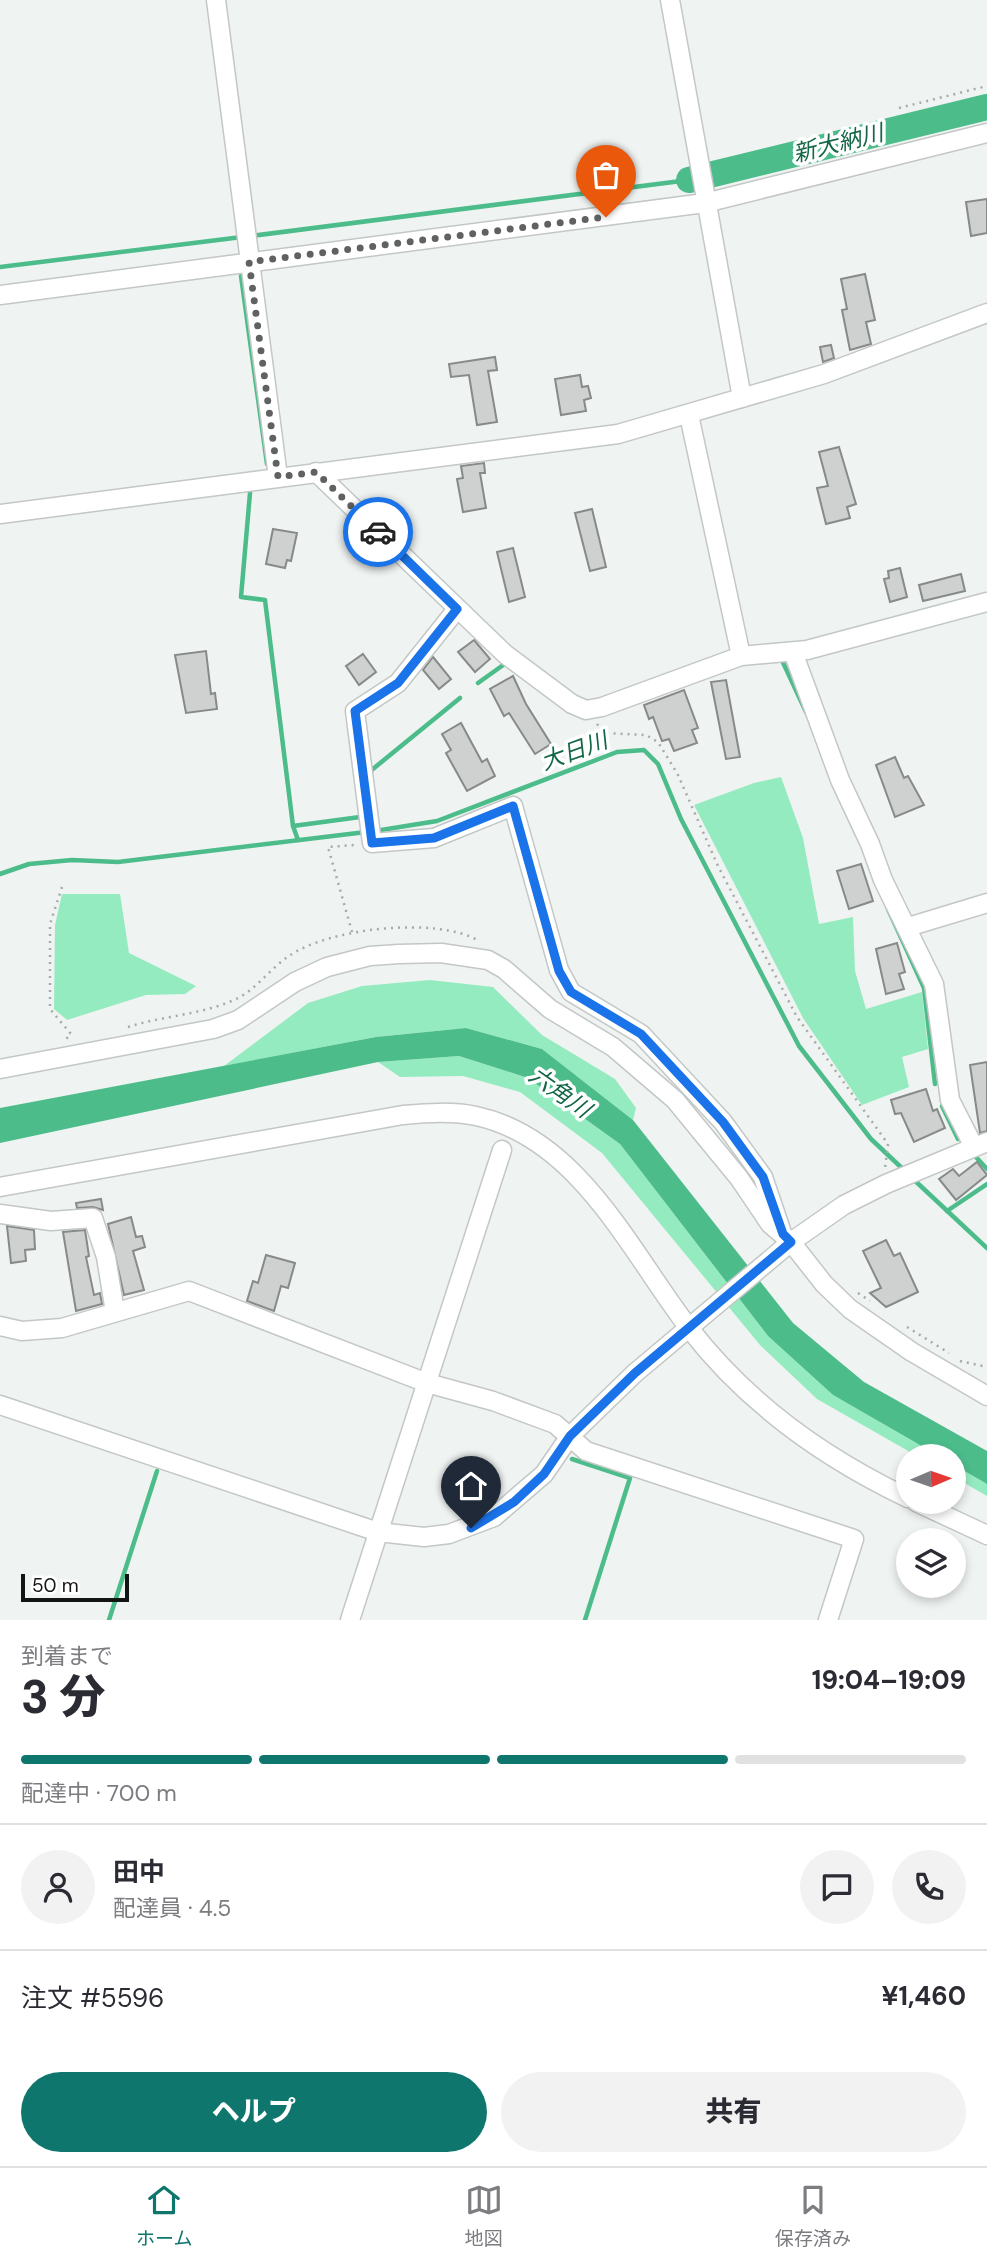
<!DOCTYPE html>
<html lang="ja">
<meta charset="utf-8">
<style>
body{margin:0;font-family:"DM Sans","Noto Sans JP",sans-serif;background:#f2f2f3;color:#2b2b33;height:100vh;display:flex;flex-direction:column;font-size:26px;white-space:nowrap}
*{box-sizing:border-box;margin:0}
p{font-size:23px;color:#7c7c81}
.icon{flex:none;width:38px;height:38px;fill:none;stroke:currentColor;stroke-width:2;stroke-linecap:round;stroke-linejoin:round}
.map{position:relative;height:1620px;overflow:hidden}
.side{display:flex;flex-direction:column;background:#fff;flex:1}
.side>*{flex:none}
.needle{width:46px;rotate:88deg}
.tools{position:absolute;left:896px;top:1444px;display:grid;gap:14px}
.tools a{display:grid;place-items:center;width:70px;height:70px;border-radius:50%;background:#fff;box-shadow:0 4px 10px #0003;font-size:35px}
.scale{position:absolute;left:21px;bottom:18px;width:108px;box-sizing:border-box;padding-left:7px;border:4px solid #131414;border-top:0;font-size:19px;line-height:24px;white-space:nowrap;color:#131414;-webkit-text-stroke:5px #fff;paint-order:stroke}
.pin{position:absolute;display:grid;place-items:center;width:60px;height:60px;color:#fff;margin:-72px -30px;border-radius:50% 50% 50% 0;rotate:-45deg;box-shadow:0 0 7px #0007}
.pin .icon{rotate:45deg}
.courier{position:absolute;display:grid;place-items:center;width:70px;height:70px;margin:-35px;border:5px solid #1a73e8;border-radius:50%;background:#fff;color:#222;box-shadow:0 2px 9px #0007}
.head em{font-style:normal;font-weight:800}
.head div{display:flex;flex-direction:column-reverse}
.head{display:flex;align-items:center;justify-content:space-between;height:119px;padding:0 21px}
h1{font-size:46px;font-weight:800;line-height:52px}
.bar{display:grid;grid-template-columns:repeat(4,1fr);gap:10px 7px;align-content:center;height:84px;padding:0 21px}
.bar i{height:9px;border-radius:5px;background:#e1e1e2}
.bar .current{background:#0f766e}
.bar p{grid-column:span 4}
.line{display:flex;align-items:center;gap:18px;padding:0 21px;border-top:2px solid #e1e1e2}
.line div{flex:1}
.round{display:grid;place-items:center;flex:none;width:74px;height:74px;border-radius:37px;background:#f2f2f3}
.cta{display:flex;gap:14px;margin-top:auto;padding:14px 21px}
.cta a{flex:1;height:80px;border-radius:42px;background:#0f766e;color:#fff;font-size:28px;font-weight:800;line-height:80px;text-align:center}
.cta a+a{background:#f2f2f3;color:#2b2b33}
.tabs{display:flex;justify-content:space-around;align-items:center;height:98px;border-top:2px solid #e1e1e2;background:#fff;font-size:19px;color:#7c7c81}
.tabs a{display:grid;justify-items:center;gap:4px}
.tabs .current{color:#0f766e}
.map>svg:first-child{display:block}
</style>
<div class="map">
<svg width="987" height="1620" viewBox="0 0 987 1620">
<rect width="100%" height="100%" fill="#eff3f1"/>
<g fill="#95ebc0">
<polygon points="781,777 803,838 819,924 853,917 855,971 866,1009 922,992 928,1049 902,1057 909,1087 862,1105 803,1018 694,805 754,783"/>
<polygon points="62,894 120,894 129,953 196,986 185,994 146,995 67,1020 54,1009 55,925"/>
<polygon points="430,980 493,987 542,1035 615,1079 636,1108 633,1120 542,1049 466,1028 376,1037 224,1066 308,1003 362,986"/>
<polygon points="459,1056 528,1078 620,1144 768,1336 833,1395 939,1456 917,1456 817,1399 760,1345 602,1153 520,1092 463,1076 400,1077 378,1062"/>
<polygon points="954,1465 987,1484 987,1496 954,1477"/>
</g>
<polygon fill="#4cbc8b" points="466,1028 542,1049 633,1120 793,1323 864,1382 987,1451 987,1484 954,1465 954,1456 939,1456 833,1395 768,1336 620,1144 528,1078 459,1056 378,1062 0,1143 0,1108 376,1037"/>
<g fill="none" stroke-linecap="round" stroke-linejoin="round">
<g stroke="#4cbc8b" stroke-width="4.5">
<polyline points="251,236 689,180"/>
<polyline points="0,267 242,237"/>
<polyline points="241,276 267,464"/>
<polyline points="250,493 241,597 265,600 293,826 298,840"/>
<polyline points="780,656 806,712"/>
<polyline points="478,683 506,663 509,666"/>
<polyline points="368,773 460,698"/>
<polyline points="293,826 360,817"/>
<polyline points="375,831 437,821 617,752 644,750 658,764 681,819 799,1046 871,1139 905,1171"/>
<polyline points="0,874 29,864 72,860 118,862 366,832"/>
<polyline points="888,909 924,988 935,1084"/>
<polyline points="942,1106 958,1139"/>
<polyline points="976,1157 987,1169"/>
<polyline points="911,1177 987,1248"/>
<polyline points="947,1211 987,1184"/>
<polyline points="572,1459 630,1478 585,1620"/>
<polyline points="109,1620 157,1471"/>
</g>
<polyline stroke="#4cbc8b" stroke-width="26" points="689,180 987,107"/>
</g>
<g fill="#ced1cf" stroke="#878a88" stroke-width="2">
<polygon points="987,199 987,233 971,236 966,202"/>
<polygon points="865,274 875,320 866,322 871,344 850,350 842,310 847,309 841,279"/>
<polygon points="831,345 834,358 823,362 820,347"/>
<polygon points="495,357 497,370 488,371 497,422 477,425 469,375 451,377 449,364"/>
<polygon points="580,375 582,387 588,386 591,398 584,400 586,411 561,415 555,379"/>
<polygon points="839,447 856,504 847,507 850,518 826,524 817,488 828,486 819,452"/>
<polygon points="484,463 485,473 480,473 486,508 463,512 457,479 463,478 461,466"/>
<polygon points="592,509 606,567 590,571 575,513"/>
<polygon points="273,529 297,533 291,561 287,560 285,568 266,564"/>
<polygon points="513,548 525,597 509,602 497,552"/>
<polygon points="900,568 907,597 890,602 884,579 889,578 888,571"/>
<polygon points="961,574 965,591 923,601 919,585"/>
<polygon points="474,640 490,659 475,672 458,652"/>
<polygon points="206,651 211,694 215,693 217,709 186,713 175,655"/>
<polygon points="363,654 376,672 359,685 346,666"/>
<polygon points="433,657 451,679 439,689 423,670"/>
<polygon points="513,676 526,704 551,744 535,754 509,713 504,716 490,689"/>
<polygon points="726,680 740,757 726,759 711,682"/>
<polygon points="684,690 698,728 692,730 697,743 674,751 669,739 662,741 653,717 649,719 644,705"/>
<polygon points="461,723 482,762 487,759 495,776 467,791 446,753 451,750 442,734"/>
<polygon points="895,757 904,778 908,776 924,805 895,817 876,765"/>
<polygon points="861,864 873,901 849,909 837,871"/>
<polygon points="897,943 905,972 899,974 904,989 886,994 876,949"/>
<polygon points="987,1062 987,1131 980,1133 970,1065"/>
<polygon points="926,1089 933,1111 937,1109 945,1128 914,1142 901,1113 895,1114 891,1100"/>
<polygon points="977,1162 987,1175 956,1200 939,1179 953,1169 959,1176"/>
<polygon points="101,1199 103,1210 93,1207 77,1208 76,1203"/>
<polygon points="131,1217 136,1237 142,1236 145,1247 133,1251 144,1290 124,1295 108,1224"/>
<polygon points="7,1226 34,1230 35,1249 25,1250 26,1261 11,1263"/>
<polygon points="85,1230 89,1256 86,1257 94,1295 100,1293 102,1304 76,1311 63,1232"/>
<polygon points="886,1240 894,1256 900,1253 918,1292 886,1307 870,1293 881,1288 863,1251"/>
<polygon points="266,1255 295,1263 288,1288 281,1286 274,1311 247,1301 253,1281 258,1283"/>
</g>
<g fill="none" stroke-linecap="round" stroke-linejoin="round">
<g stroke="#c3c7c5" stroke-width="21">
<g id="minor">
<polyline points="216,0 278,477"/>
<polyline points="670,0 742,398"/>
<polyline points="0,295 705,203 987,133"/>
<polyline points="689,415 741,656"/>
<polyline points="316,472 505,654 572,704 586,710 602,707 741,656 807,650 987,602"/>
<polyline points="0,514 618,434 824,374 987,313"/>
<polyline points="457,609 398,683 355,711 372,843 434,838 513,806 559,970 571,992 641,1034 723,1122 763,1177 781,1230"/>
<polyline points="793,652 840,780 870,844 883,880 934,984 950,1100 974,1147"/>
<polyline points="908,927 987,903"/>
<polyline points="0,1069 213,1029 238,1020 295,982 327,967 370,956 399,954 441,953 488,960 504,969 550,1009 613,1047 675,1100 739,1178 770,1224 791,1242 824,1284 850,1309 912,1352 987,1396"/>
<path d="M0 1187 403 1115C427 1113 452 1111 476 1116 579 1138 631 1253 689 1328 746 1402 824 1458 908 1498"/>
<polyline points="0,1214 51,1221 93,1218 106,1257 115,1312"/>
<polyline points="0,1326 22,1331 62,1328 189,1291 427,1383 493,1401 555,1424 586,1451 854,1539 828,1620"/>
<polyline points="0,1405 378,1532 424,1537 449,1534 494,1517 544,1474 570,1436 635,1373 791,1242 844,1205 886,1184 987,1142"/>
<polyline points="916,1502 987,1535"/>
<polyline points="350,1620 502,1150"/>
</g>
</g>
<g stroke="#a7aaa8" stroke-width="2.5" stroke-dasharray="2 5" stroke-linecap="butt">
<polyline points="899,108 987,86"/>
<polyline points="597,724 604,733 646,735 658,742 678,775 718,866 797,1017 888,1144 885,1168"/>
<polyline points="62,887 50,924 50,1009 71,1034 65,1040"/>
<polyline points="352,932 328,847 355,845"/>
<path d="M128 1027C165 1015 205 1015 240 997 258 987 272 967 289 956 329 928 437 916 479 941"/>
<polyline points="858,1293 870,1301"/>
<polyline points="907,1327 949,1353"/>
<polyline points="960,1361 987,1367"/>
</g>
<use href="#minor" stroke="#fff" stroke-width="18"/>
</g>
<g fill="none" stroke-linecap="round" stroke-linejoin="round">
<polyline stroke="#606261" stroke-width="7" stroke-dasharray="0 12.6" points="378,532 316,472 278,477 249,262 606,217"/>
<polyline stroke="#1a73e8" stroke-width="9" points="378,532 457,609 398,683 355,711 372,843 434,838 513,806 559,971 571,992 641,1034 723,1122 763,1177 783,1234 791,1242 635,1373 570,1436 544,1474 514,1502 471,1528"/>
</g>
<g text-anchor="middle" stroke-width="7" stroke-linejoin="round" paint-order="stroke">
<g font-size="23" font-style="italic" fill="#146746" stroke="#fff">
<text transform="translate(838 143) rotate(-14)" y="8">新大納川</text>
<text transform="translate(574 751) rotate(-20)" y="8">大日川</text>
<text transform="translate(560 1092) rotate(35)" y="8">六角川</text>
</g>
</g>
</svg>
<div class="tools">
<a><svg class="needle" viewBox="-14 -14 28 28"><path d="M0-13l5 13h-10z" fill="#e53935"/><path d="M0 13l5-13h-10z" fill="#7c7c81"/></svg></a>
<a><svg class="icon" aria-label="layers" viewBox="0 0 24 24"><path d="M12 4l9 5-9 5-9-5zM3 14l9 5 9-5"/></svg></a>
</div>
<div class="scale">50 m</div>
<div class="pin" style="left:606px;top:217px;background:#ea580c"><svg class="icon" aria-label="bag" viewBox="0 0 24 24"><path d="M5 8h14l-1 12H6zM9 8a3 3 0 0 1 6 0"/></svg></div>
<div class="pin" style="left:471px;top:1528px;background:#1f2937"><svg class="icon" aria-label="home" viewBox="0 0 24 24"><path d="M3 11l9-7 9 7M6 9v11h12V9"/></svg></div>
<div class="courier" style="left:378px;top:532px"><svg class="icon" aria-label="car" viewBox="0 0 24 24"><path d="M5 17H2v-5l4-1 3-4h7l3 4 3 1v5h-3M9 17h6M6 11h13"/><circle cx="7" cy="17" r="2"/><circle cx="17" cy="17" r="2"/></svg></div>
</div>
<section class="side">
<div class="head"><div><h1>3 分</h1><p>到着まで</p></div><em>19:04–19:09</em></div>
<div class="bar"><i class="current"></i><i class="current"></i><i class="current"></i><i></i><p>配達中 · 700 m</p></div>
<div class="line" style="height:126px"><a class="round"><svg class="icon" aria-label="person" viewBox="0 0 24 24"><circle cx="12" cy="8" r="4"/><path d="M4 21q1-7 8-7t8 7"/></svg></a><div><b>田中</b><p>配達員 · 4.5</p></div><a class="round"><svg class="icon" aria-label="chat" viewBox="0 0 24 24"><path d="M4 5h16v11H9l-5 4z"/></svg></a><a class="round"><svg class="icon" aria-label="phone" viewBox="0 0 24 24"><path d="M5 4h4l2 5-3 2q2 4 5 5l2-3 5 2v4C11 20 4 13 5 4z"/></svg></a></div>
<div class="line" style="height:91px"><div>注文 #5596</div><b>¥1,460</b></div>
<div class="cta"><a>ヘルプ</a><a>共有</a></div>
</section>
<nav class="tabs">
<a class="current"><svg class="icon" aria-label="home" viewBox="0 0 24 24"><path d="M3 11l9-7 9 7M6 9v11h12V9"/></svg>ホーム</a>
<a><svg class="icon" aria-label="map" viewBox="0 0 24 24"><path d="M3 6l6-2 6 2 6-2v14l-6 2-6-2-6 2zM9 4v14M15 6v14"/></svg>地図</a>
<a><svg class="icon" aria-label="saved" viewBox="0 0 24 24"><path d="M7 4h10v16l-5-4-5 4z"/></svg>保存済み</a>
</nav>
